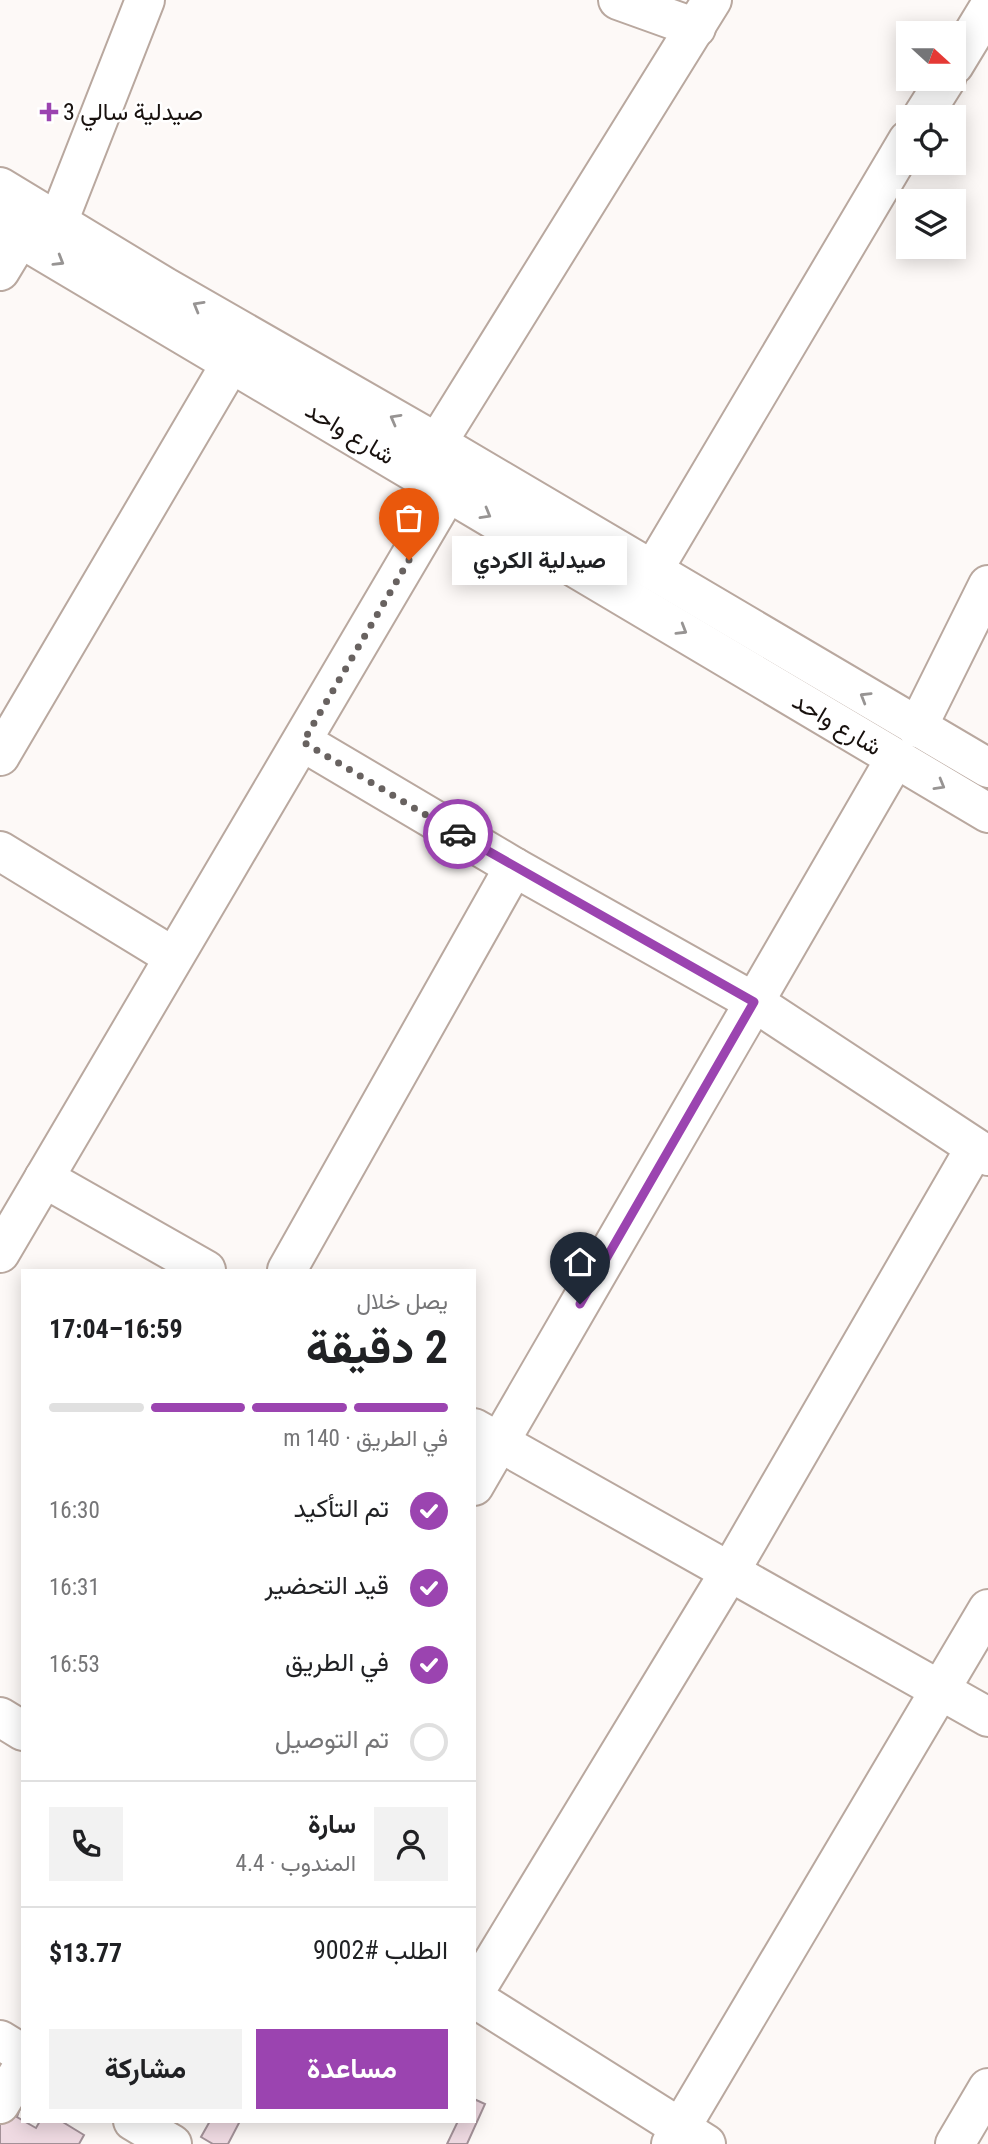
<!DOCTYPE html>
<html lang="ar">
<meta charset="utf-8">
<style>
body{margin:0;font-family:"Roboto Condensed",Vazirmatn,sans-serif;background:#f2f2f2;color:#202124;direction:rtl;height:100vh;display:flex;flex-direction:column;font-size:26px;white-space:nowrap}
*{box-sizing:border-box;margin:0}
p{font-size:23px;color:#757577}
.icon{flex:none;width:38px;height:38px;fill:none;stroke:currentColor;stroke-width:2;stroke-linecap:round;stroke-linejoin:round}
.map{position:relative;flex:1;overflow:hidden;direction:ltr}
.sheet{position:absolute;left:21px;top:1269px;width:455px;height:854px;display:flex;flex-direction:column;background:#fff;border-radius:0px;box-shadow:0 4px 18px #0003;direction:rtl}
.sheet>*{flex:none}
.needle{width:46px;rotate:111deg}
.buttons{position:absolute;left:896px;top:21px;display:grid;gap:14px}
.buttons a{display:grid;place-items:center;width:70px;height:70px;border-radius:0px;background:#fff;box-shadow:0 4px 18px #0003;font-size:35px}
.pin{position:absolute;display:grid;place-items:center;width:60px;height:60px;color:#fff;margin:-72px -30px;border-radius:50% 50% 50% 0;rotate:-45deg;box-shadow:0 0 7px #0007}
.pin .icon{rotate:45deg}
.courier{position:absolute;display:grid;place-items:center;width:70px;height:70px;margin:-35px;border:5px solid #9b44b0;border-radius:50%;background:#fff;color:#222;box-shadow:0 2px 9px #0007}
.bubble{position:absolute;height:49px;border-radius:0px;background:#fff;box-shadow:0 4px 18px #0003;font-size:23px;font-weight:700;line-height:49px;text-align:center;direction:rtl}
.head em{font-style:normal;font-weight:700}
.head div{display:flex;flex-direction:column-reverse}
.head{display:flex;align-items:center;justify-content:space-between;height:119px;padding:0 28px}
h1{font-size:46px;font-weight:700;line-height:52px}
.bar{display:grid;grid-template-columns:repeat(4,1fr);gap:10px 7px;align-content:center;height:84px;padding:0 28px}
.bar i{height:9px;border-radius:5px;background:#e0e0e0}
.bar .current{background:#9b44b0}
.bar p{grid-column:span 4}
.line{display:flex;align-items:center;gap:18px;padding:0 28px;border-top:2px solid #e0e0e0}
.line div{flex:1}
.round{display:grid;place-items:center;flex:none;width:74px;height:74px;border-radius:0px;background:#f2f2f2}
ol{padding:0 28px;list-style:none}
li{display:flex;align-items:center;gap:21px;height:77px}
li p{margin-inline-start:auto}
li .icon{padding:7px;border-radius:50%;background:#9b44b0;color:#fff;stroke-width:4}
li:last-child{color:#757577}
li i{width:38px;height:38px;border:4px solid #e0e0e0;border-radius:50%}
.button{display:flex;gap:14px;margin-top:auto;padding:14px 28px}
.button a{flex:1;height:80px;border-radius:0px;background:#9b44b0;color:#fff;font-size:28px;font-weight:700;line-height:80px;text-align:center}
.button a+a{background:#f2f2f2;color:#202124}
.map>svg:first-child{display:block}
</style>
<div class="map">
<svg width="988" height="2144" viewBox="0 0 988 2144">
<rect width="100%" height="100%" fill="#fdf9f7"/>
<g fill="#efdae2" stroke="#a39198" stroke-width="2">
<polygon points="474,2099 485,2104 467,2144 447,2144 458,2121 474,2121"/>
<polygon points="23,2100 17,2117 36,2128 40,2121 61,2121 84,2135 79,2144 0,2144 0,2119"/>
<polygon points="210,2121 240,2121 228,2144 213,2144 201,2137"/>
</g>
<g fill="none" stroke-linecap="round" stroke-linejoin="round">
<g stroke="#b9a89f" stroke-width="42">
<g id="minor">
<polyline points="618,0 696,28"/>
<polyline points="954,65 988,9"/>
<polyline points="922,117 946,79"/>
<polyline points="0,187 165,287 437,443 988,768"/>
<polyline points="58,222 145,0"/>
<polyline points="0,226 988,813"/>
<polyline points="0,271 20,238"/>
<polyline points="437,443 712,0"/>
<polyline points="653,570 908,140"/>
<polyline points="917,728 988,585"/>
<polyline points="303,742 514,867 754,1002 988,1156"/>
<polyline points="0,756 231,363"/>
<polyline points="0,851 172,956"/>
<polyline points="44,1178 206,1270"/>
<path d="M0 1253C148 998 300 747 448 492"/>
<polyline points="287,1270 514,867"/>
<polyline points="474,1428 988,1717"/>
<polyline points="474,1486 895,759"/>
<polyline points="0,1717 23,1731"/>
<polyline points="474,1993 729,1573 975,1148"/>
<polyline points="474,1998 706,2144"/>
<polyline points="0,2040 23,2054"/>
<polyline points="0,2104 23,2066"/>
<polyline points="133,2121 172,2144"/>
<polyline points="671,2144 988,1609"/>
<polyline points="955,2144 988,2088"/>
</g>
</g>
<use href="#minor" stroke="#fff" stroke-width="38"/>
</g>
<defs><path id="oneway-chevron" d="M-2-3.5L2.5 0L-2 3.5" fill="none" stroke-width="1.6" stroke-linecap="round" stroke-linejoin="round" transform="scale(1.75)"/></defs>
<g stroke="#979493">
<use href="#oneway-chevron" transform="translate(59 261) rotate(31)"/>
<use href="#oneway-chevron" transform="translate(198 306) rotate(-150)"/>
<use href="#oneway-chevron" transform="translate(395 419) rotate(-151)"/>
<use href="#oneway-chevron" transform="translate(486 514) rotate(30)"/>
<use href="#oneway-chevron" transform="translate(682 630) rotate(31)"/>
<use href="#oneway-chevron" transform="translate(865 697) rotate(-149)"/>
<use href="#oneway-chevron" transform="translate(940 785) rotate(30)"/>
</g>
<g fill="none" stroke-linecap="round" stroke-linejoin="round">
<polyline stroke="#686260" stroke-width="7" stroke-dasharray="0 12.6" points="409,560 303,742 458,834"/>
<polyline stroke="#9b44b0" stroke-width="9" points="458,834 754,1002 580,1304"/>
</g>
<path fill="#9b44b0" stroke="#fff" stroke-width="2.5" d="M45.5 101.5h7v7h7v7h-7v7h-7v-7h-7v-7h7z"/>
<g text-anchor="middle" stroke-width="5" stroke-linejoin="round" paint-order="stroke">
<g font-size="24" fill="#18110e" stroke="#fff" text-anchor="start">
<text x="63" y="120">صيدلية سالي 3</text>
</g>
<g font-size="24" fill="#18110e" stroke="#fff">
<text transform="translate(350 433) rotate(31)" y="8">شارع واحد</text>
<text transform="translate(837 724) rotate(31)" y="8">شارع واحد</text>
</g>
</g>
</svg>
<div class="buttons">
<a><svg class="needle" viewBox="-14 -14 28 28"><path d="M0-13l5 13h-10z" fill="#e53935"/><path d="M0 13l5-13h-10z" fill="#757577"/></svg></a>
<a><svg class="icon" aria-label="locate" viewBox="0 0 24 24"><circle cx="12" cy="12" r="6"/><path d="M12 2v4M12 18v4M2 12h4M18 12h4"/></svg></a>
<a><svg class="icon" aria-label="layers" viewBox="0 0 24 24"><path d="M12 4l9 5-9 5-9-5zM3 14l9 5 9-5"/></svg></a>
</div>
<div class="pin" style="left:409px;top:560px;background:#ea580c"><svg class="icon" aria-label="bag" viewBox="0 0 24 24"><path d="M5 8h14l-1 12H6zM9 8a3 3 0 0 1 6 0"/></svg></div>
<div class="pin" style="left:580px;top:1304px;background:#1f2937"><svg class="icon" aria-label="home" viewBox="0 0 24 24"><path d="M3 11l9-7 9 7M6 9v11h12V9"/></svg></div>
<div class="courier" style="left:458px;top:834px"><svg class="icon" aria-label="car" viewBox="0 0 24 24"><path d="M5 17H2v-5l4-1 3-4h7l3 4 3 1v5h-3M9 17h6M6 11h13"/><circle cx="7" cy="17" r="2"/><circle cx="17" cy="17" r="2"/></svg></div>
<div class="bubble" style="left:452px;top:536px;width:175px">صيدلية الكردي</div>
<section class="sheet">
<div class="head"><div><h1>2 دقيقة</h1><p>يصل خلال</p></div><em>16:59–17:04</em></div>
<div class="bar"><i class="current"></i><i class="current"></i><i class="current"></i><i></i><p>في الطريق · 140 m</p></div>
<ol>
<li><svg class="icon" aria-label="check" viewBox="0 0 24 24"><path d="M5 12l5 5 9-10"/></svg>تم التأكيد<p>16:30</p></li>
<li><svg class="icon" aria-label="check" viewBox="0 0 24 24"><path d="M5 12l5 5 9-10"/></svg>قيد التحضير<p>16:31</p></li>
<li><svg class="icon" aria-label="check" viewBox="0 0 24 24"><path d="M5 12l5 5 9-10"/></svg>في الطريق<p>16:53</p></li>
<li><i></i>تم التوصيل</li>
</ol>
<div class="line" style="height:126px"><a class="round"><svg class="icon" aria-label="person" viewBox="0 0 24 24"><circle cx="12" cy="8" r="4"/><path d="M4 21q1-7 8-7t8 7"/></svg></a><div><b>سارة</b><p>المندوب · 4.4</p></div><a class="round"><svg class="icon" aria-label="phone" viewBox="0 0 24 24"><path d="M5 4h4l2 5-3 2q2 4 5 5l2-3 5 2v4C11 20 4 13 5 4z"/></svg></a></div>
<div class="line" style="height:91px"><div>الطلب #9002</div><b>$13.77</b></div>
<div class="button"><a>مساعدة</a><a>مشاركة</a></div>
</section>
</div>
